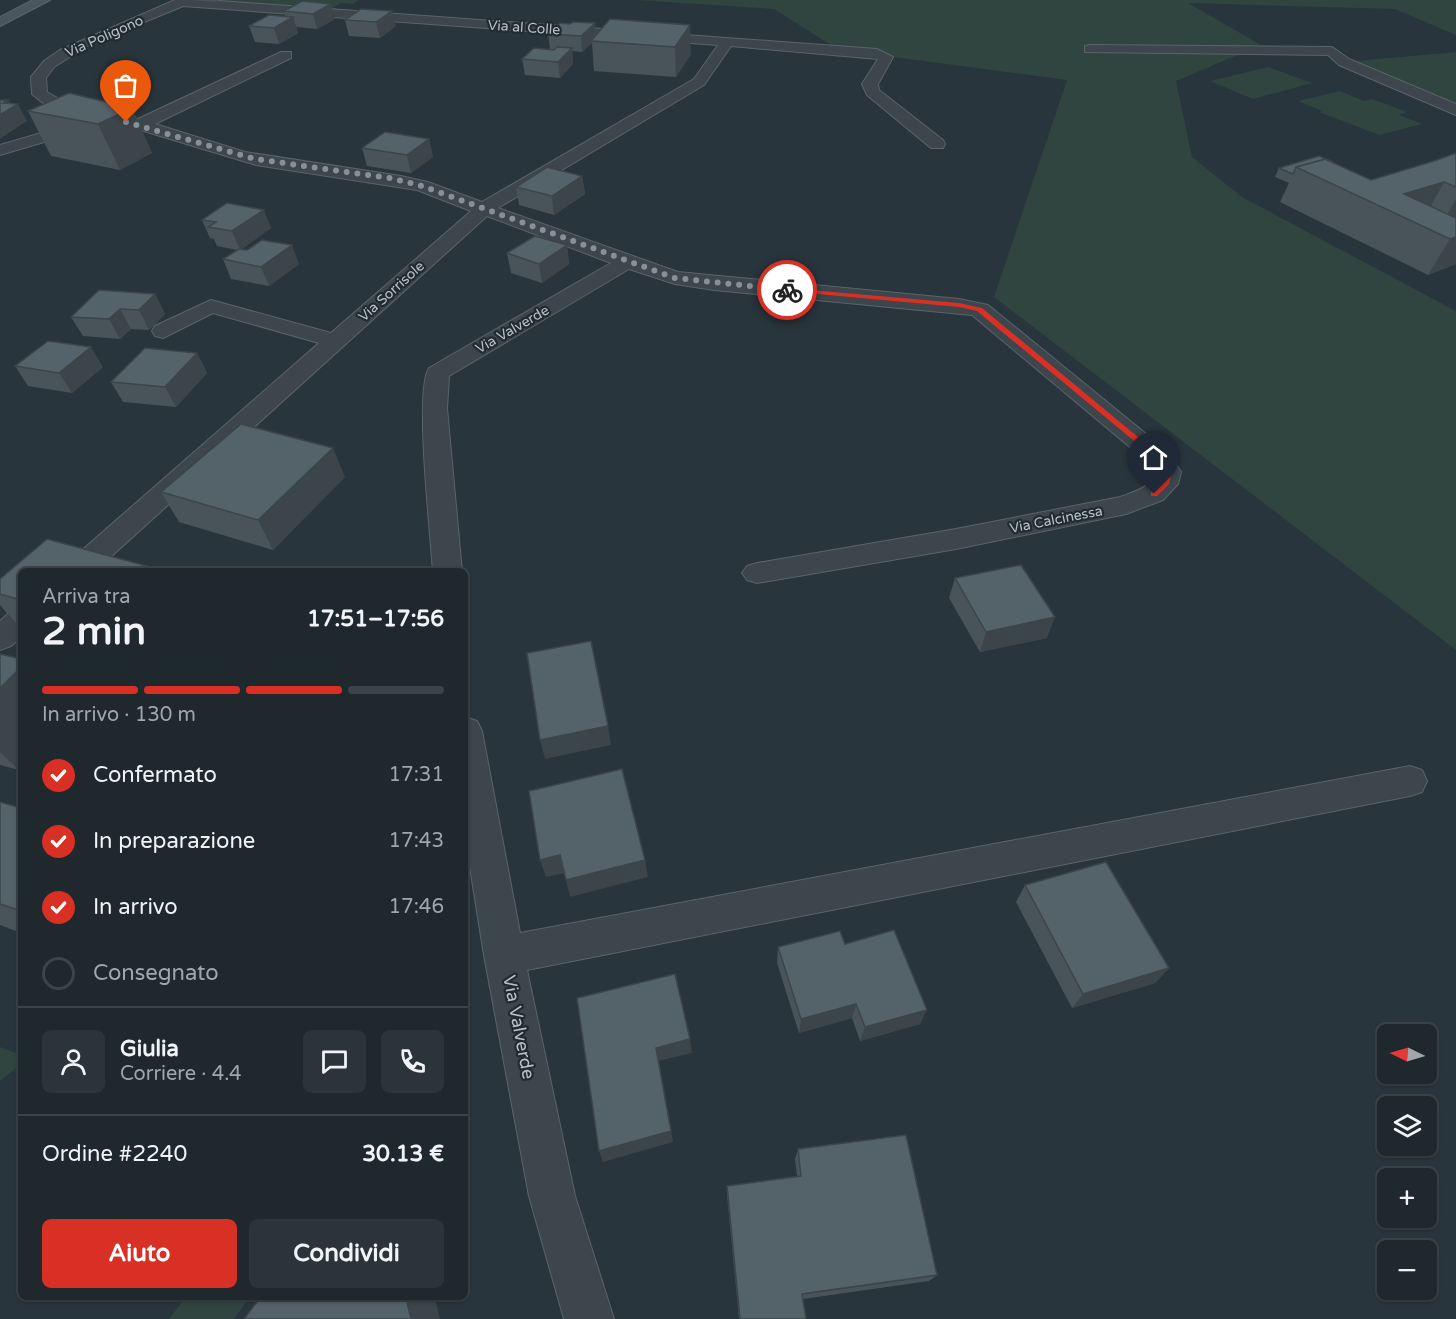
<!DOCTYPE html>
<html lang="it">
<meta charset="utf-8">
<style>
body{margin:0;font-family:"Varela Round",sans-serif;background:#2b3439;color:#f1f3f6;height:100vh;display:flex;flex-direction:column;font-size:22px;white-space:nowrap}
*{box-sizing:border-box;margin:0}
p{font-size:20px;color:#a1a6aa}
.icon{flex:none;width:33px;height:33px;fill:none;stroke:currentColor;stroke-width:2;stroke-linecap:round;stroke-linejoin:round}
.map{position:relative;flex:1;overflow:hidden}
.panel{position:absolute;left:18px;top:568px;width:450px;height:732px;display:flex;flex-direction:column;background:#1e282d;border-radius:9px;box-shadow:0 2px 4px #0004,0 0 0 2px #3c4449}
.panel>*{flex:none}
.needle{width:39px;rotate:275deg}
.controls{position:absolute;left:1377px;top:1024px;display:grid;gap:12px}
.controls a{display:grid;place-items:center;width:60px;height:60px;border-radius:9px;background:#1e282d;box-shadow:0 2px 4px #0004,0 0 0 2px #3c4449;font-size:30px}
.pin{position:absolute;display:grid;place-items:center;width:51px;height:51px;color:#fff;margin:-62px -26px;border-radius:50% 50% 50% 0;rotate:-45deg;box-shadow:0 0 6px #0007}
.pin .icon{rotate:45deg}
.courier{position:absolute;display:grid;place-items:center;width:60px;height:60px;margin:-30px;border:4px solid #d93025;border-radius:50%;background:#fff;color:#222;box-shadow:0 2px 8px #0007}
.head em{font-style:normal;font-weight:800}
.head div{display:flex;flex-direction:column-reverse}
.head{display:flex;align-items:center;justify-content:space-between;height:102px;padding:0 24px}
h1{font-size:39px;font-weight:800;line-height:45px}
.bar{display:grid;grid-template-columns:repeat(4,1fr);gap:9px 6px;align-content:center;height:72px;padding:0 24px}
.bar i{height:8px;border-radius:4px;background:#3c4449}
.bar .current{background:#d93025}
.bar p{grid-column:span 4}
.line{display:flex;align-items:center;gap:15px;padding:0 24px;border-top:2px solid #3c4449}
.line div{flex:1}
.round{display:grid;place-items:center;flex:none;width:63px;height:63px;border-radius:9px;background:#2b3439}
ol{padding:0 24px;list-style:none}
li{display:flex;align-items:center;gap:18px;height:66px}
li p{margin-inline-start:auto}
li .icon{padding:6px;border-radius:50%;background:#d93025;color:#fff;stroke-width:4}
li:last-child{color:#a1a6aa}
li i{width:33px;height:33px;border:3px solid #3c4449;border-radius:50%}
.button{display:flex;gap:12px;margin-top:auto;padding:12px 24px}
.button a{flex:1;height:69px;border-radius:9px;background:#d93025;color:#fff;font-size:24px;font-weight:800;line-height:69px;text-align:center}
.button a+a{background:#2b3439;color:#f1f3f6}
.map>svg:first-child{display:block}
</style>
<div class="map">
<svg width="1456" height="1319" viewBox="0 0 1456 1319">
<rect width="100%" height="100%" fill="#28353c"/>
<g fill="#304440">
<polygon points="191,0 359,0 353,4 341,3 330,10"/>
<polygon points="636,0 1456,0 1456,35 1395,9 1188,3 1261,45 1176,81 1192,157 1242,197 1456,311 1456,650 994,297 1067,80 893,57 883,51 834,47 774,9"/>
<polygon points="1456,52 1456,105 1356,61"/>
<polygon points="1268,67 1312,83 1253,99 1210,81"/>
<polygon points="1340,91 1364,101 1372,99 1407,112 1399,115 1422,124 1379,135 1319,112 1322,111 1298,101"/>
<polygon points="0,1047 21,1055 21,1064 0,1081"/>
<polygon points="185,1298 249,1298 234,1319 169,1319"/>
</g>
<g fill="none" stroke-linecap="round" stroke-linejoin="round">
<g stroke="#5a646a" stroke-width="2">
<g id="minor">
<path d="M175 0H206L877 49 893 57 878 84 879 90 943 140 945 144 943 148H931L867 95 862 84 878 59 731 46 704 85 498 208 678 272 959 299 988 305 1167 451 1181 472 1178 484 1163 500 1126 514 956 549 757 583 747 580 742 573 747 566 757 563 956 529 1120 497C1135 491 1150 489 1155 472L1149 463 972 315 714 290 675 284 629 269 449 376 447 408 462 572H433C431 537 414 390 429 368L611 263 487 216 94 572H61L65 565 319 343 213 313 163 338 155 336 152 331 155 326 211 300 331 333 471 211 417 190 256 165 137 129 73 119 49 108 32 94 31 77 44 61 60 50ZM183 6 718 45 694 79 482 202 428 182 401 176 245 152 155 124 291 58V52H281L138 119 82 112 47 92 46 78 54 67 89 45Z"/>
<polygon points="1090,45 1332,47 1349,59 1456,104 1456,115 1339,65 1328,55 1085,52 1085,46"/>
<polygon points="82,121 90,126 88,129 0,155 0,145"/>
<polygon points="21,609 21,637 11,646 0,650 0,621 10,612"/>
<polygon points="465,717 477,721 482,731 520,933 1410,766 1422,770 1427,781 1422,792 1410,796 527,970 575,1196 614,1319 564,1319 529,1196 484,955 465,836"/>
</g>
</g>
<g stroke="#5a646a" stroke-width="2">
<polygon id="secondary" points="33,0 50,0 0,26 0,17"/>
</g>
<use href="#minor" fill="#3c464c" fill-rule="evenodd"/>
<use href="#secondary" fill="#4a565f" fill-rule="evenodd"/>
</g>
<g fill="#48545a">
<polygon points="190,0 219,0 215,2"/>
<polygon points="302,1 335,19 317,29 296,27 298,33 279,44 255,42 249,26 285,17 284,11"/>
<polygon points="361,9 396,26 380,38 349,36 345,20"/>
<polygon points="610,19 691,54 676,77 594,71 592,43 582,52 572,51 573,64 560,78 525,75 522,59 550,49 548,34 570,24 595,23 596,36"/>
<polygon points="132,108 152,153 120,170 51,156 28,111"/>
<polygon points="429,139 433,157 411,173 367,166 362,148"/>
<polygon points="1456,153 1456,264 1428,275 1280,202 1289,183 1275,177 1279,168 1319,156 1371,180 1437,160"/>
<polygon points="582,176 585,194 554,215 519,205 516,187"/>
<polygon points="202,220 271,228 242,249 299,264 269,286 231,279 223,259 237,250 217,246 214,239 210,238"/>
<polygon points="567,245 569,264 542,283 511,273 507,253"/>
<polygon points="155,294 165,314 149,330 131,329 120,339 83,336 71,317"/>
<polygon points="197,353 207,373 176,407 123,402 111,382"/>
<polygon points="15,366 103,367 72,393 28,386"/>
<polygon points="345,477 273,550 179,522 161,492"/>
<polygon points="21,572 21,629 0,605 0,579"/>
<polygon points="955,578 1047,638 980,652 949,598"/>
<polygon points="0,654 19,770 0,765"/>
<polygon points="0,802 21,808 21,933 0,925"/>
<polygon points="1025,885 1169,968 1155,983 1072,1008 1016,902"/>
<polygon points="845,944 920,1024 860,1041 852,1018 799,1033 777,963 778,947"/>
<polygon points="798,1149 937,1275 929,1281 803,1299 806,1319 739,1319 727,1195 727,1186 797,1176 795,1159"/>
</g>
<g fill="#3b454a">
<polygon points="331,4 335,19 317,29 313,14"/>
<polygon points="392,11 396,26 380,38 376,22"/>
<polygon points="293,17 298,33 279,44 274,28"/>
<polygon points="595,23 596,39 591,41 592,43 582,52 581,36"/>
<polygon points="690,25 691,54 676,77 675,47"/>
<polygon points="572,48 573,64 560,78 558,62"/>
<polygon points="8,100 12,107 18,104 27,121 0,139 0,115 3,103"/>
<polygon points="132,108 152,153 120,170 98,124"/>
<polygon points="429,139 433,157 411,173 407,155"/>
<polygon points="582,176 585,194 554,215 552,196"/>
<polygon points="1444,182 1425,217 1404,194"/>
<polygon points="1456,199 1456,219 1441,225"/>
<polygon points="264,210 271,228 240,250 232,231"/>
<polygon points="1456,237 1456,264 1428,275 1450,239"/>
<polygon points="292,245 299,264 269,286 261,267"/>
<polygon points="567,245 569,264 542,283 539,264"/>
<polygon points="155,294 165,314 149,330 139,310"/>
<polygon points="120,309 131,329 120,339 109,319"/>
<polygon points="91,347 103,367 72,393 59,373"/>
<polygon points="197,353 207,373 176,407 165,387"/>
<polygon points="333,448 345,477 273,550 258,520"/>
<polygon points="1055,617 1047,638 980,652 986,632"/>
<polygon points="21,667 21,768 19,770 0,752 0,688"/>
<polygon points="608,726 611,745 545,759 540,740"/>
<polygon points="560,855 565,873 546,877 540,860"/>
<polygon points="645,860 648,877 570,897 566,880"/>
<polygon points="1169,968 1155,983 1072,1008 1083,994"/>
<polygon points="856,1004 852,1018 799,1033 801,1019"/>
<polygon points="927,1010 920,1024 860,1041 865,1027"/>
<polygon points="690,1039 692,1053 658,1061 656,1048"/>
<polygon points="671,1131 673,1142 603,1162 599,1151"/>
<polygon points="406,1298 435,1298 440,1319 411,1319"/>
</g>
<g fill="#546269" stroke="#3b454a" stroke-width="1.5">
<polygon points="302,1 331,4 313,14 284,11"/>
<polygon points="361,9 392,11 376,22 345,20"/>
<polygon points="269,15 293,17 274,28 249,26"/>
<polygon points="610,19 690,25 675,47 591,41"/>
<polygon points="573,22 595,23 581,36 548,34 560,23 570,24"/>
<polygon points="557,47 572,48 558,62 522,59 534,48 554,50"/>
<polygon points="69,93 132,108 98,124 28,111"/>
<polygon points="0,100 8,100 3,103 18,104 0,115"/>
<polygon points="385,132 429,139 407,155 362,148"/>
<polygon points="1456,153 1456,187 1444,182 1404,194 1456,218 1456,237 1450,239 1296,167 1325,159 1371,180 1437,160"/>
<polygon points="1319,156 1333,162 1325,159 1296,167 1293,174 1279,168"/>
<polygon points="547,167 582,176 552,196 516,187"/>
<polygon points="227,203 264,210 232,231 208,227 216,222 202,220"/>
<polygon points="535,236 567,245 539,264 507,253"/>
<polygon points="262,240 292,245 261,267 223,259 239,249 247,250"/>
<polygon points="99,290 155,294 139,310 120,309 109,319 71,317"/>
<polygon points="48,341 91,347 59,373 15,366"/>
<polygon points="145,348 197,353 165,387 111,382"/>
<polygon points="241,424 333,448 258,520 161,492"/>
<polygon points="47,539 169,572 21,572 21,600 0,594 0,579"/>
<polygon points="1021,565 1055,617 986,632 955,578"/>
<polygon points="591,641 608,726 540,740 527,653"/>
<polygon points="0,654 21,659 21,667 0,688"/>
<polygon points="622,769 645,860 566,880 560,855 540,860 529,791"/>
<polygon points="0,802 21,808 21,911 0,904"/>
<polygon points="1106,862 1169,968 1083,994 1025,885"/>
<polygon points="894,930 927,1010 865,1027 856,1004 801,1019 778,947 840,931 845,944"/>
<polygon points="675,974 690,1039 656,1048 671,1131 599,1151 577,998"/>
<polygon points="906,1135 937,1275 802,1294 806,1319 740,1319 727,1186 801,1176 798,1149"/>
<polygon points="260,1298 406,1298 411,1319 244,1319"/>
</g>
<polygon fill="#d93025" points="787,288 959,303 982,308 1161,456 1172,472 1169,484 1157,496 1151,496 1151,492 1161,483 1164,472 1156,459 977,311 959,307 785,291"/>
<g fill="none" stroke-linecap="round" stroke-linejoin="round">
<polyline stroke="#869096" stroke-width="6" stroke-dasharray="0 10.8" points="126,122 255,159 390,178 422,186 675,278 787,290"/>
</g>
<g text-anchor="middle" stroke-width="4.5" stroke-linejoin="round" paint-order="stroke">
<g font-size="14" fill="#b8c1c7" stroke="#212b32">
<text transform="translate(524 27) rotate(4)" y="5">Via al Colle</text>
<text transform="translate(104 36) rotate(-24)" y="5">Via Poligono</text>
<text transform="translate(391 291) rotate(-42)" y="5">Via Sorrisole</text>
<text transform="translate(512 329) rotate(-30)" y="5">Via Valverde</text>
<text transform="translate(1056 519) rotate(-11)" y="5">Via Calcinessa</text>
</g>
<g font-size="18" fill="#b8c1c7" stroke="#212b32">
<text transform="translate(519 1027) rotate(79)" y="6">Via Valverde</text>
</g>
</g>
</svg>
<div class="controls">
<a><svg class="needle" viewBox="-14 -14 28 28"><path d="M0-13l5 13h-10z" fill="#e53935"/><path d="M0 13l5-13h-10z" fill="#a1a6aa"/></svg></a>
<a><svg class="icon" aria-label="layers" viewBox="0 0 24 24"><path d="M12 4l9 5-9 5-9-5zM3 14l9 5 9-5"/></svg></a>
<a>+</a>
<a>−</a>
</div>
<div class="pin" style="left:126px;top:122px;background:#ea580c"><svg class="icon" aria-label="bag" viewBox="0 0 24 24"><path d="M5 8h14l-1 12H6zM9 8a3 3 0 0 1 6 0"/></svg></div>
<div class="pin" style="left:1154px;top:494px;background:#1f2937"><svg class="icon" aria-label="home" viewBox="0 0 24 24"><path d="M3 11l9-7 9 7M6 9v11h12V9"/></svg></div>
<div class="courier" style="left:787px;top:290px"><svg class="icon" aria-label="bike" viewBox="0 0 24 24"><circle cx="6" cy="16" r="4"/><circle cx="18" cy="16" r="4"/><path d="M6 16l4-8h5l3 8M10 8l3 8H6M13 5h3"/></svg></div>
<section class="panel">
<div class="head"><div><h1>2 min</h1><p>Arriva tra</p></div><em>17:51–17:56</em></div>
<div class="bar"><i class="current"></i><i class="current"></i><i class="current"></i><i></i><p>In arrivo · 130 m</p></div>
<ol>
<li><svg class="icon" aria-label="check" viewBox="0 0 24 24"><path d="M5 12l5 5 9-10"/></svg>Confermato<p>17:31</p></li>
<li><svg class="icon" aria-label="check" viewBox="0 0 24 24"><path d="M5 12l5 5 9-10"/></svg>In preparazione<p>17:43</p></li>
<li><svg class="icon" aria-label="check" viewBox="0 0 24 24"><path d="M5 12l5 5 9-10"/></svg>In arrivo<p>17:46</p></li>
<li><i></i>Consegnato</li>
</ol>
<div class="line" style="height:108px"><a class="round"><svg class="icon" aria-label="person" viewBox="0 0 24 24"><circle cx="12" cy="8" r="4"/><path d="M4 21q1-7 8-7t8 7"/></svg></a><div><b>Giulia</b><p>Corriere · 4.4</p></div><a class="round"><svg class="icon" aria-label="chat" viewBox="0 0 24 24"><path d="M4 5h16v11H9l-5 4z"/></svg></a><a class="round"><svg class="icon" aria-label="phone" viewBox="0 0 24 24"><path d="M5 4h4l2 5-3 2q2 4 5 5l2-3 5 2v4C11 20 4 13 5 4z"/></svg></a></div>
<div class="line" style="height:78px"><div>Ordine #2240</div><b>30.13 €</b></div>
<div class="button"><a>Aiuto</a><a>Condividi</a></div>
</section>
</div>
